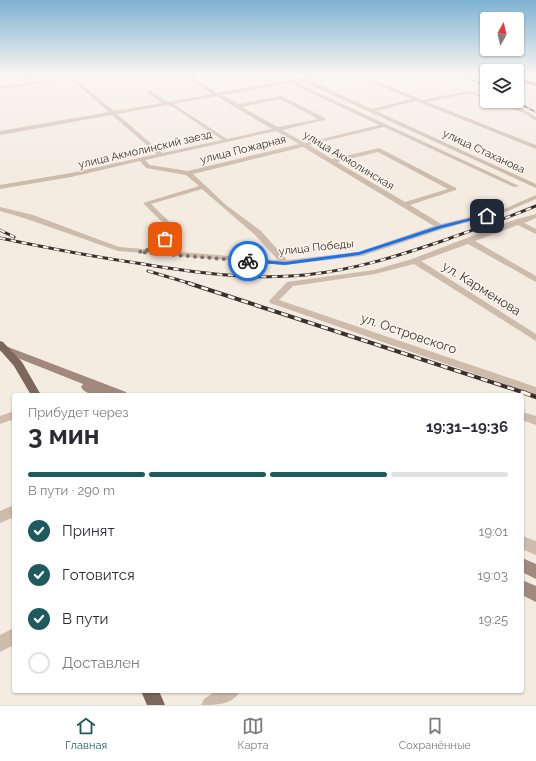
<!DOCTYPE html>
<html lang="ru">
<meta charset="utf-8">
<style>
body{margin:0;font-family:Raleway,sans-serif;background:#f7f7f7;color:#2b2b33;height:100vh;display:flex;flex-direction:column;font-size:15px;white-space:nowrap}
*{box-sizing:border-box;margin:0}
p{font-size:13px;color:#7c7c81}
.icon{flex:none;width:22px;height:22px;fill:none;stroke:currentColor;stroke-width:2;stroke-linecap:round;stroke-linejoin:round}
.map{position:relative;flex:1;overflow:hidden}
.details{position:absolute;left:12px;top:393px;width:512px;height:300px;display:flex;flex-direction:column;background:#fff;border-radius:4px;box-shadow:0 1px 3px #0004}
.details>*{flex:none}
.needle{width:26px;rotate:8deg}
.buttons{position:absolute;left:480px;top:12px;display:grid;gap:8px}
.buttons a{display:grid;place-items:center;width:44px;height:44px;border-radius:4px;background:#fff;box-shadow:0 1px 3px #0004;font-size:20px}
.pin{position:absolute;display:grid;place-items:center;width:34px;height:34px;color:#fff;margin:-17px;border-radius:8px;box-shadow:0 2px 6px #0006}
.courier{position:absolute;display:grid;place-items:center;width:40px;height:40px;margin:-20px;border:3px solid #1a73e8;border-radius:50%;background:#fff;color:#222;box-shadow:0 1px 5px #0007}
.headline em{font-style:normal;font-weight:700}
.headline div{display:flex;flex-direction:column-reverse}
.headline{display:flex;align-items:center;justify-content:space-between;height:68px;padding:0 16px}
h1{font-size:26px;font-weight:700;line-height:30px}
.bar{display:grid;grid-template-columns:repeat(4,1fr);gap:6px 4px;align-content:center;height:48px;padding:0 16px}
.bar i{height:5px;border-radius:3px;background:#e1e1e2}
.bar .on{background:#1f5a5e}
.bar p{grid-column:span 4}
ol{padding:0 16px;list-style:none}
li{display:flex;align-items:center;gap:12px;height:44px}
li p{margin-inline-start:auto}
li .icon{padding:4px;border-radius:50%;background:#1f5a5e;color:#fff;stroke-width:4}
li:last-child{color:#7c7c81}
li i{width:22px;height:22px;border:2px solid #e1e1e2;border-radius:50%}
.tabs{display:flex;justify-content:space-around;align-items:center;height:56px;border-top:1px solid #e1e1e2;background:#fff;font-size:11px;color:#7c7c81}
.tabs a{display:grid;justify-items:center;gap:2px}
.tabs .on{color:#1f5a5e}
.map>svg:first-child{display:block}
</style>
<div class="map">
<svg width="536" height="705" viewBox="0 0 536 705">
<rect width="100%" height="100%" fill="#f4ebe1"/>
<g fill="none" stroke-linecap="round" stroke-linejoin="round">
<g fill="#cdbbac" fill-rule="evenodd">
<polygon points="23,75 27,75 36,83 32,84"/>
<path d="M183 75H188L217 93 301 78 331 75 307 80 372 109 412 99 354 75H359L423 100 469 91 487 97V100L469 93 427 102 536 145V149L416 101 376 111 536 184V188L302 81 295 82 519 186 514 187 384 127 309 145 332 159 379 148 456 188V190L410 205 441 224 504 209 536 195V199L508 211 443 229 362 256 285 265 118 251 27 219 0 211V207L33 215 119 247 144 249 153 246 170 230 143 203 199 186 186 175 146 168 140 161 71 177 0 189V185L71 173 157 154 112 115 0 135V131L109 112 71 79 73 77 114 111 162 103 147 92 149 90 168 102 212 94ZM290 83 379 125 305 143 282 130 325 120V118L281 96 239 104 221 95ZM216 96 272 129 227 139 173 104ZM280 99 318 119 278 127 242 107ZM167 105 175 108 222 140 162 153 117 114ZM276 131 299 144 188 171 150 165 145 160ZM303 147 434 226 358 252 287 260 261 231 226 205 193 174ZM378 152 448 189 405 202 337 162ZM202 189 255 235 278 260 158 250 178 230 151 204Z"/>
<path d="M489 101C504 101 523 108 536 117V121L524 113Z"/>
<polygon points="536,214 536,218 524,223 536,229 536,234 518,225 475,241 536,276 536,282 468,244 421,261 536,334 536,341 414,264 375,274 293,286 279,300 536,387 536,395 270,303 269,301 287,282 374,270 412,259 514,220"/>
<polygon points="14,411 14,419 0,424 0,416"/>
<polygon points="522,412 536,416 536,425 522,420"/>
<polygon points="14,505 14,517 0,523 0,511"/>
<polygon points="522,536 536,541 536,555 522,549"/>
<polygon points="14,628 14,645 0,652 0,635"/>
<path d="M216 691H240C233 705 216 705 201 705L204 699Z"/>
</g>
<polygon fill="#cdbbac" fill-rule="evenodd" points="86,75 95,75 0,89 0,87"/>
<g fill="#a18a7d" fill-rule="evenodd">
<path d="M3 345 126 392 127 395 108 394V395C99 395 86 396 81 387L83 384 0 351V346Z"/>
<polygon points="522,558 536,564 536,579 522,572"/>
<polygon points="522,580 536,586 536,602 522,595"/>
</g>
<g fill="#7d675c" fill-rule="evenodd">
<polygon points="0,341 3,342 22,362 41,395 31,395 14,366 0,350"/>
<polygon points="141,691 159,691 165,705 147,705"/>
</g>
<polygon fill="#6c584f" fill-rule="evenodd" points="517,77 536,83 536,86 517,80"/>
<g stroke="#3b302b" stroke-width="1.5">
<g id="rail-far3">
<polyline points="462,75 487,87"/>
<polyline points="515,101 536,112"/>
</g>
</g>
<g stroke="#3b302b" stroke-width="3">
<g id="rail-far2">
<polyline points="0,230 14,237"/>
<path d="M0 238C47 248 95 257 143 264 197 273 250 280 305 275 355 270 401 255 448 239 478 228 507 218 536 206"/>
<polyline points="148,271 192,284"/>
</g>
</g>
<g stroke="#3b302b" stroke-width="4">
<polyline id="rail-far1" points="188,283 525,393"/>
</g>
<g stroke="#3b302b" stroke-width="4.5">
<polyline id="rail" points="522,392 536,397"/>
</g>
<use href="#rail-far3" stroke="#fbf5ee" stroke-width="1" stroke-dasharray="3.5" stroke-linecap="butt"/>
<use href="#rail-far2" stroke="#fbf5ee" stroke-width="2" stroke-dasharray="5.5" stroke-linecap="butt"/>
<use href="#rail-far1" stroke="#fbf5ee" stroke-width="2.5" stroke-dasharray="7" stroke-linecap="butt"/>
<use href="#rail" stroke="#fbf5ee" stroke-width="3" stroke-dasharray="9" stroke-linecap="butt"/>
</g>
<linearGradient id="sky" x2="0" y2="1"><stop stop-color="#7eb2d2"/><stop offset="0.43" stop-color="#faf6f2"/><stop offset="1" stop-color="#faf6f2" stop-opacity="0"/></linearGradient>
<rect width="536" height="173" fill="url(#sky)"/>
<polygon fill="#1a73e8" points="487,214 488,216 442,228 359,255 285,265 248,262 245,261 248,259 285,262 359,252 438,226"/>
<g fill="none" stroke-linecap="round" stroke-linejoin="round">
<polyline stroke="#7c716b" stroke-width="4" stroke-dasharray="0 7.2" points="165,239 156,248 139,252 248,261"/>
</g>
<g text-anchor="middle" stroke-width="3" stroke-linejoin="round" paint-order="stroke">
<g font-size="11" fill="#3b302b" stroke="#fbf5ee">
<text transform="translate(145 149) rotate(-13)" y="4">улица Акмолинский заезд</text>
<text transform="translate(243 149) rotate(-14)" y="4">улица Пожарная</text>
<text transform="translate(484 151) rotate(25)" y="4">улица Стаханова</text>
<text transform="translate(349 160) rotate(31)" y="4">улица Акмолинская</text>
<text transform="translate(316 247) rotate(-6)" y="4">улица Победы</text>
</g>
<g font-size="13" fill="#3b302b" stroke="#fbf5ee">
<text transform="translate(482 288) rotate(32)" y="5">ул. Карменова</text>
<text transform="translate(409 333) rotate(19)" y="5">ул. Островского</text>
</g>
</g>
</svg>
<div class="buttons">
<a><svg class="needle" viewBox="-14 -14 28 28"><path d="M0-13l5 13h-10z" fill="#e53935"/><path d="M0 13l5-13h-10z" fill="#7c7c81"/></svg></a>
<a><svg class="icon" aria-label="layers" viewBox="0 0 24 24"><path d="M12 4l9 5-9 5-9-5zM3 14l9 5 9-5"/></svg></a>
</div>
<div class="pin" style="left:165px;top:239px;background:#ea580c"><svg class="icon" aria-label="bag" viewBox="0 0 24 24"><path d="M5 8h14l-1 12H6zM9 8a3 3 0 0 1 6 0"/></svg></div>
<div class="pin" style="left:487px;top:216px;background:#1f2937"><svg class="icon" aria-label="home" viewBox="0 0 24 24"><path d="M3 11l9-7 9 7M6 9v11h12V9"/></svg></div>
<div class="courier" style="left:248px;top:261px"><svg class="icon" aria-label="bike" viewBox="0 0 24 24"><circle cx="6" cy="16" r="4"/><circle cx="18" cy="16" r="4"/><path d="M6 16l4-8h5l3 8M10 8l3 8H6M13 5h3"/></svg></div>
<section class="details">
<div class="headline"><div><h1>3 мин</h1><p>Прибудет через</p></div><em>19:31–19:36</em></div>
<div class="bar"><i class="on"></i><i class="on"></i><i class="on"></i><i></i><p>В пути · 290 m</p></div>
<ol>
<li><svg class="icon" aria-label="check" viewBox="0 0 24 24"><path d="M5 12l5 5 9-10"/></svg>Принят<p>19:01</p></li>
<li><svg class="icon" aria-label="check" viewBox="0 0 24 24"><path d="M5 12l5 5 9-10"/></svg>Готовится<p>19:03</p></li>
<li><svg class="icon" aria-label="check" viewBox="0 0 24 24"><path d="M5 12l5 5 9-10"/></svg>В пути<p>19:25</p></li>
<li><i></i>Доставлен</li>
</ol>
</section>
</div>
<nav class="tabs">
<a class="on"><svg class="icon" aria-label="home" viewBox="0 0 24 24"><path d="M3 11l9-7 9 7M6 9v11h12V9"/></svg>Главная</a>
<a><svg class="icon" aria-label="map" viewBox="0 0 24 24"><path d="M3 6l6-2 6 2 6-2v14l-6 2-6-2-6 2zM9 4v14M15 6v14"/></svg>Карта</a>
<a><svg class="icon" aria-label="saved" viewBox="0 0 24 24"><path d="M7 4h10v16l-5-4-5 4z"/></svg>Сохранённые</a>
</nav>
